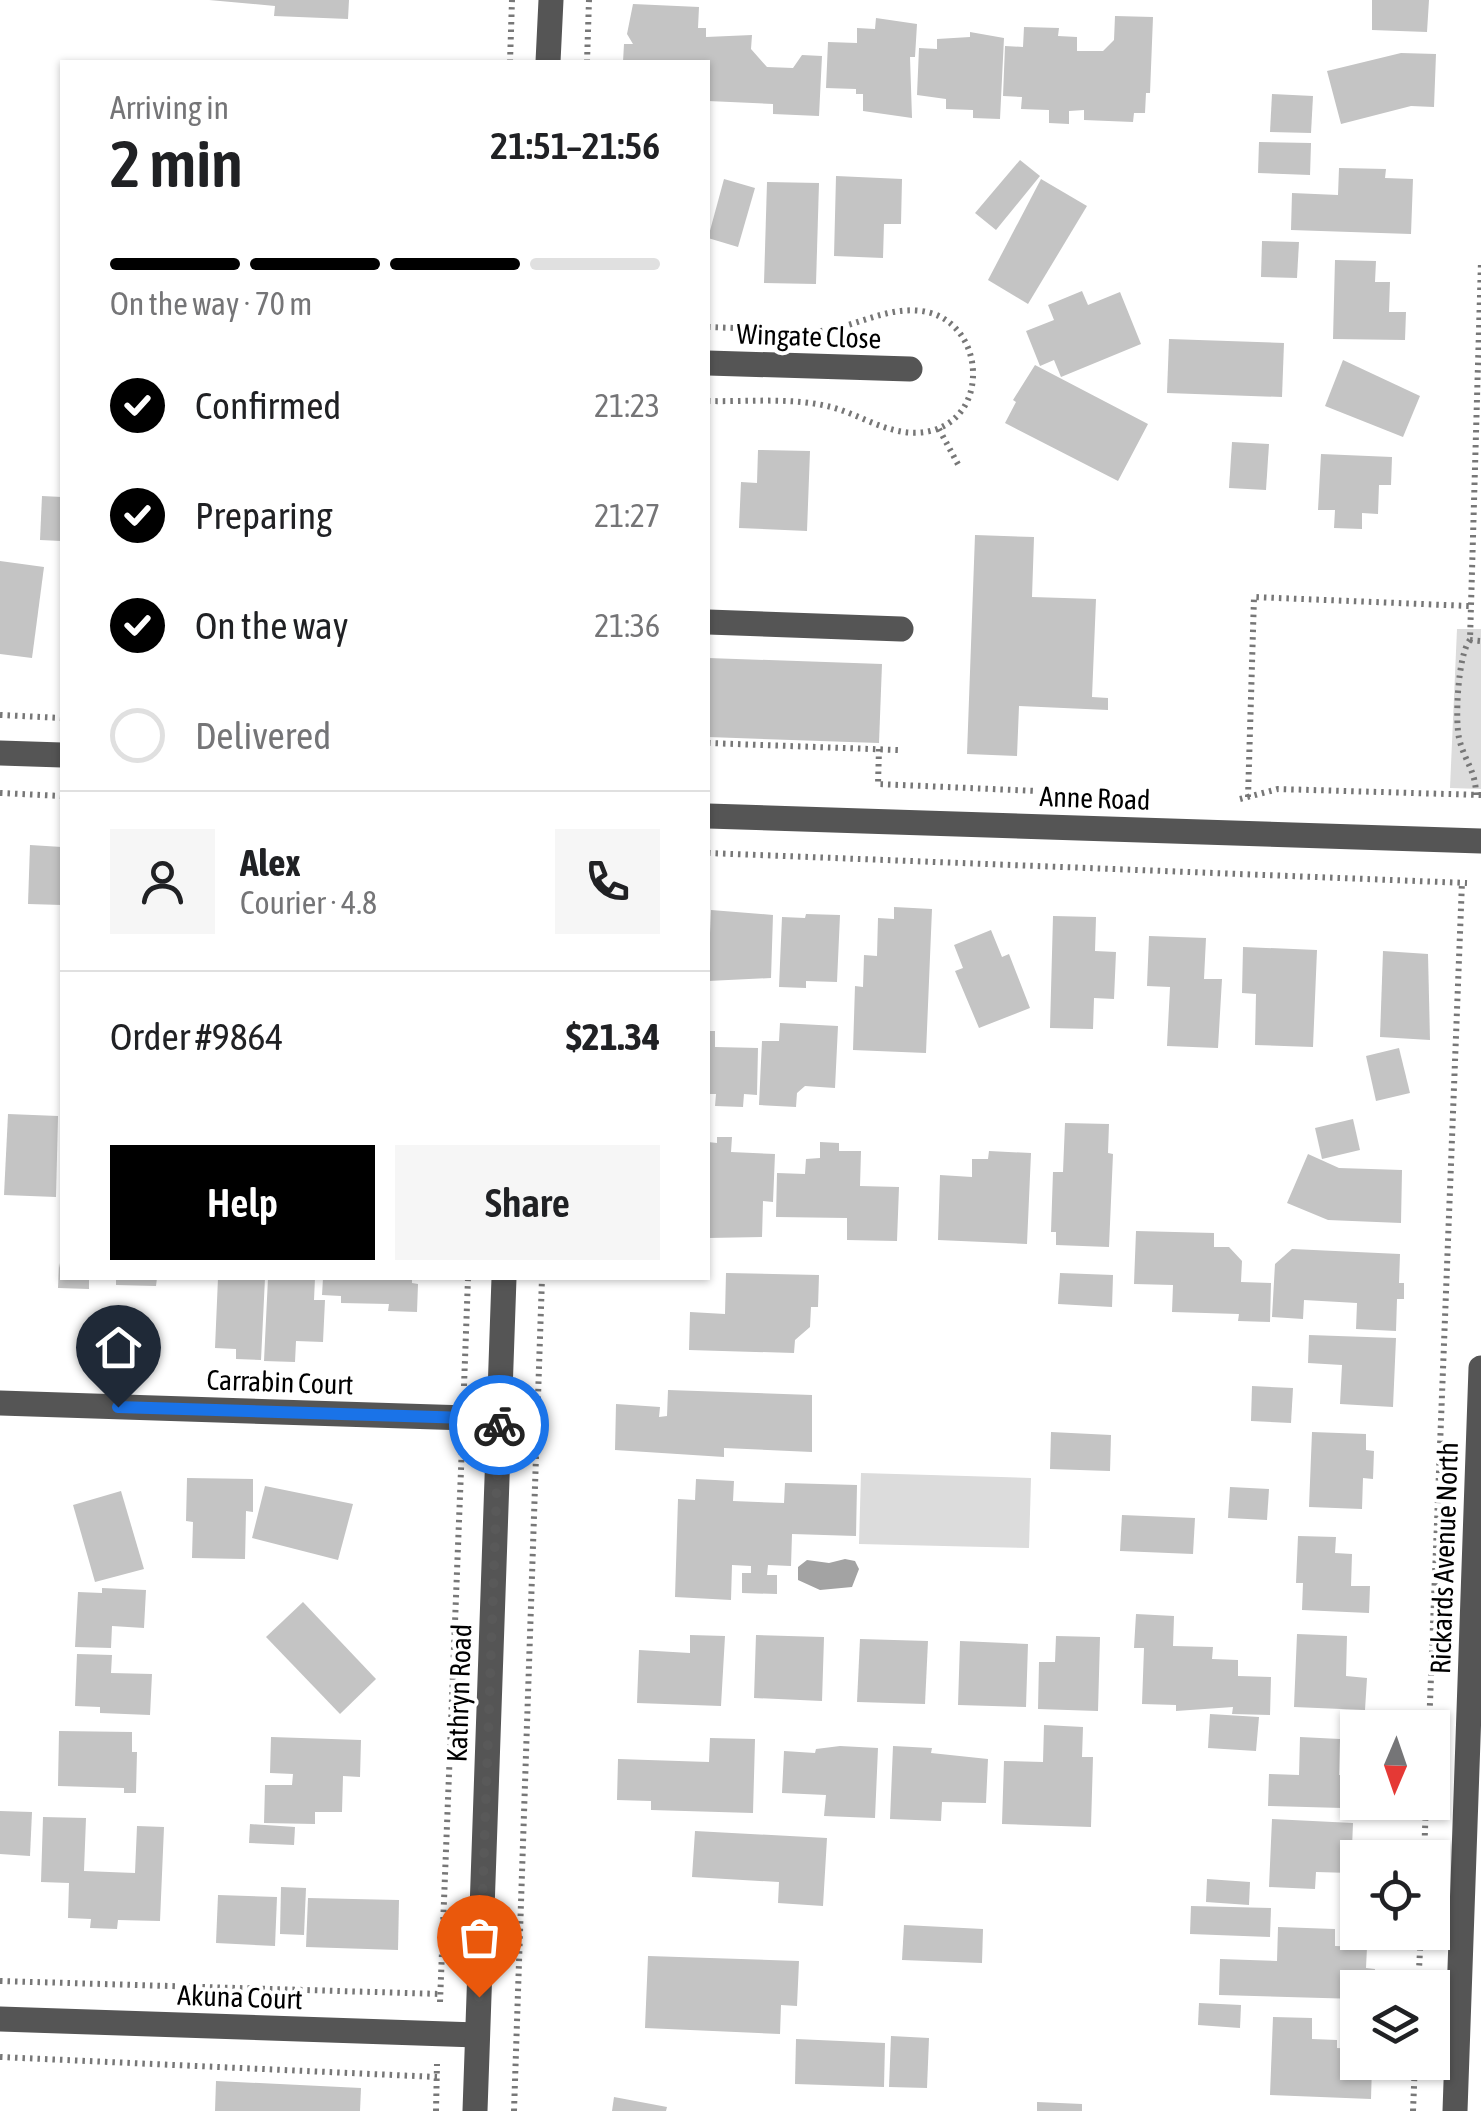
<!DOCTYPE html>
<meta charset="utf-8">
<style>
body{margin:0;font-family:"Asap Condensed",sans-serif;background:#f6f6f6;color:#202124;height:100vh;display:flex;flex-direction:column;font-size:38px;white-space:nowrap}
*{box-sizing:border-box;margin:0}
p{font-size:32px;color:#757577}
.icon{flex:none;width:55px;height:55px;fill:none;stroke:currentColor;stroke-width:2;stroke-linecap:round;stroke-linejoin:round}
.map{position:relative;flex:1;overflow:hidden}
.details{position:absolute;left:60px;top:60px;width:650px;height:1220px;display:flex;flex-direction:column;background:#fff;border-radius:0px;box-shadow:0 2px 8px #0004}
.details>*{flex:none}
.needle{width:65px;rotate:182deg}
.tools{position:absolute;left:1340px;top:1710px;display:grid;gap:20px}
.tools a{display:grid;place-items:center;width:110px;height:110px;border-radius:0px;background:#fff;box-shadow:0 2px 8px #0004;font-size:50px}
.pin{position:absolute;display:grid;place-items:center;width:85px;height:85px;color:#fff;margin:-102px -42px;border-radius:50% 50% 50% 0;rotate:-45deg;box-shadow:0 0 10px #0007}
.pin .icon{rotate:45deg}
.courier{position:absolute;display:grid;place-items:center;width:100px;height:100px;margin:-50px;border:8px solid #1a73e8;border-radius:50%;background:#fff;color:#222;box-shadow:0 2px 12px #0007}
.overview em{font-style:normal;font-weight:600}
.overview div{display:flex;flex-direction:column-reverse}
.overview{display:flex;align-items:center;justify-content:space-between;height:170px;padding:0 50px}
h1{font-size:65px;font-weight:600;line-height:75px}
.bar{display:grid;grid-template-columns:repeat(4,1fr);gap:15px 10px;align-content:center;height:120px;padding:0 50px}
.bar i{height:12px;border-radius:8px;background:#e0e0e0}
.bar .selected{background:#000}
.bar p{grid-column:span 4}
.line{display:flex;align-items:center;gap:25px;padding:0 50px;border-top:2px solid #e0e0e0}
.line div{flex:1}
.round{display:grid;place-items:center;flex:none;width:105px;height:105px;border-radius:0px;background:#f6f6f6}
ol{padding:0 50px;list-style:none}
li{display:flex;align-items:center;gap:30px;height:110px}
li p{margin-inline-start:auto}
li .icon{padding:10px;border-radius:50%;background:#000;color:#fff;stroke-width:4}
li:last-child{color:#757577}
li i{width:55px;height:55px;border:5px solid #e0e0e0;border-radius:50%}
.cta{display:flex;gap:20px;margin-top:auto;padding:20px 50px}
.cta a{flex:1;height:115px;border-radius:0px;background:#000;color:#fff;font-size:40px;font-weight:600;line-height:115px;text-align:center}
.cta a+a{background:#f6f6f6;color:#202124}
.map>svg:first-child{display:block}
</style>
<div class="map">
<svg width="1481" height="2111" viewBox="0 0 1481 2111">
<rect width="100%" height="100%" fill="#fff"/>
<g fill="#dcdcdc">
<polygon points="1457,629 1481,629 1481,789 1450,788"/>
<polygon points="861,1473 1031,1478 1029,1548 859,1544"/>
</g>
<polygon fill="#a3a3a3" points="845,1559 855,1561 859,1569 852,1587 820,1590 798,1580 798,1567 807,1560 829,1563"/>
<g fill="#c4c4c4">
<polygon points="209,0 349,0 348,19 274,16 275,6"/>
<polygon points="1372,0 1429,0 1427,32 1372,30"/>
<polygon points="633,4 699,7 698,28 706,28 706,37 752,35 751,49 767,67 793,68 802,55 822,56 819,116 773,114 773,104 708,101 708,62 623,62 624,44 633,44 627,34"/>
<polygon points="1115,16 1153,17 1150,93 1146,93 1145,113 1134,113 1133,122 1084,120 1084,110 1069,111 1069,124 1049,123 1049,110 1021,109 1022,97 1003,96 1005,46 1023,47 1024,27 1059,28 1058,36 1077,37 1077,51 1103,51 1114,40"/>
<polygon points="876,18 917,24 915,57 910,57 912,118 863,111 863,94 856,94 856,89 826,88 828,42 857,43 857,28 875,29"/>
<polygon points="970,32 1004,38 1000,119 973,118 973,110 946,109 946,99 917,95 919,48 937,49 937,39 970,37"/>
<polygon points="1401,53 1436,54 1434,107 1411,106 1341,124 1327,71"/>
<polygon points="1272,94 1313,96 1311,133 1270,132"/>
<polygon points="1259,142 1311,143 1310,175 1258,173"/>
<polygon points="1020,160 1040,176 996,230 975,213"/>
<polygon points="1339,168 1386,169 1385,178 1413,179 1411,234 1291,230 1292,193 1338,195"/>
<polygon points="836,176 902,179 901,224 884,224 883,258 834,256"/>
<polygon points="724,179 755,188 738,247 708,238"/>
<polygon points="1041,179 1087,206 1028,304 988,280"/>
<polygon points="767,182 819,183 816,284 764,283"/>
<polygon points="1262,241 1299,242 1297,278 1261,277"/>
<polygon points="1335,260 1376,261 1375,282 1390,282 1389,312 1406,312 1405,340 1333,339"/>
<polygon points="1082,291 1088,305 1120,292 1141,344 1061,377 1054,360 1040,366 1026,331 1054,320 1048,305"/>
<polygon points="1169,339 1284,343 1282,397 1167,393"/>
<polygon points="1343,360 1420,396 1403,437 1325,406"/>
<polygon points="1035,365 1148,424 1118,481 1005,423 1016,402 1013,400"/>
<polygon points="1232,442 1269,444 1266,490 1229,488"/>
<polygon points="758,450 810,451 807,531 739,528 741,482 757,483"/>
<polygon points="1321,454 1392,457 1391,485 1379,485 1378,514 1362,513 1362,529 1334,528 1335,510 1318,510"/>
<polygon points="42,496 62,497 61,541 40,540"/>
<polygon points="975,535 1034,537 1032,597 1096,599 1092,697 1108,698 1108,710 1019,706 1017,756 967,754"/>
<polygon points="0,561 44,567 32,658 0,654"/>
<polygon points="708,658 882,664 879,743 708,737"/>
<polygon points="30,845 62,847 62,905 28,904"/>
<polygon points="894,907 932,909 926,1053 853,1050 855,986 863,987 864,955 877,956 878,918 894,919"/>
<polygon points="711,910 773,915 771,978 708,981"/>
<polygon points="806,914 840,915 837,982 806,981 806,988 779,987 782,917 805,918"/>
<polygon points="1053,916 1096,917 1095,951 1116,952 1114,999 1094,998 1093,1029 1050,1028"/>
<polygon points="991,930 1002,957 1009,954 1030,1008 979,1028 955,971 963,968 954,945"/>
<polygon points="1149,936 1206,938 1204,979 1222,979 1218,1048 1167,1046 1170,987 1147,986"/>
<polygon points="1243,947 1317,950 1313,1047 1255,1045 1256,994 1242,993"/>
<polygon points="1383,951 1428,954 1430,1040 1380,1037"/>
<polygon points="780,1023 838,1026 835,1088 805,1086 797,1093 796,1107 759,1105 762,1041 779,1041"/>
<polygon points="708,1031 715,1031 715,1047 758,1048 757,1095 744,1094 743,1107 715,1106 716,1094 709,1094"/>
<polygon points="1399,1048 1410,1093 1376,1101 1366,1056"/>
<polygon points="8,1114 58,1116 56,1197 4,1195"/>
<polygon points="1353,1119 1360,1150 1322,1159 1315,1128"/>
<polygon points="1065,1123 1109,1124 1108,1153 1113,1154 1109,1247 1056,1245 1056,1232 1051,1232 1053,1172 1063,1172"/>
<polygon points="717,1137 732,1137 731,1152 775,1154 773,1202 763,1201 762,1237 708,1238 708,1142 717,1143"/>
<polygon points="820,1142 839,1143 839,1151 861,1151 860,1186 899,1187 897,1241 847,1240 847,1218 776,1217 777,1173 805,1174 806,1159 820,1158"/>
<polygon points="989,1151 1031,1153 1027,1244 938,1240 940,1175 972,1177 972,1159 988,1159"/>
<polygon points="1308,1154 1339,1168 1402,1170 1401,1223 1328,1220 1287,1203"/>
<polygon points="1136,1231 1214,1233 1214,1247 1229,1247 1242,1261 1241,1282 1271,1283 1270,1322 1238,1321 1239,1314 1172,1312 1173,1285 1134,1284"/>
<polygon points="1292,1249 1400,1254 1399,1283 1404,1283 1404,1299 1397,1299 1396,1331 1356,1329 1357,1303 1304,1300 1303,1319 1272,1317 1275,1264"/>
<polygon points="59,1263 62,1278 89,1278 89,1289 58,1288"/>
<polygon points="726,1273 819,1275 818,1307 811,1307 810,1327 795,1340 794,1353 689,1350 690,1312 725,1314"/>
<polygon points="1060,1273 1113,1275 1112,1307 1058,1304"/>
<polygon points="116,1278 157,1278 156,1286 116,1285"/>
<polygon points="218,1278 265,1278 261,1360 236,1359 236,1349 215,1348"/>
<polygon points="268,1278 315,1278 314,1300 325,1300 323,1342 296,1341 295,1362 264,1361"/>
<polygon points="323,1278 412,1278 412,1283 418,1284 417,1312 388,1311 389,1304 341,1303 341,1296 322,1295"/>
<polygon points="1309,1335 1396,1338 1393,1407 1340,1404 1342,1365 1308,1363"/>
<polygon points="1252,1386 1293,1388 1291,1423 1251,1421"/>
<polygon points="668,1390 812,1395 812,1452 724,1448 724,1457 615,1450 616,1404 660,1407 659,1417 667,1416"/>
<polygon points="1051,1432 1111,1435 1110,1471 1050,1469"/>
<polygon points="1312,1432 1366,1434 1366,1450 1374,1451 1373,1479 1363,1478 1362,1509 1309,1507"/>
<polygon points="187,1478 253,1479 253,1512 246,1511 245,1559 192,1558 193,1522 186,1521"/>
<polygon points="696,1479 734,1481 733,1501 784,1503 785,1483 857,1485 856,1536 792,1534 791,1566 768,1565 767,1575 777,1575 777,1594 742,1593 742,1573 751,1573 751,1566 732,1565 731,1600 675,1597 678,1499 695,1500"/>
<polygon points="265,1486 353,1504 338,1560 252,1538"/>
<polygon points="1230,1487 1269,1489 1267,1520 1228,1518"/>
<polygon points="121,1491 144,1569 95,1582 73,1505"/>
<polygon points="1122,1515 1195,1518 1193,1554 1120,1551"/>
<polygon points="1298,1536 1336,1537 1335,1553 1352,1554 1351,1586 1370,1586 1369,1613 1302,1610 1303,1583 1296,1583"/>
<polygon points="102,1588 146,1590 144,1628 112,1626 111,1648 75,1647 78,1592 102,1593"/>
<polygon points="303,1602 376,1679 340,1714 266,1637"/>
<polygon points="1136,1614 1174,1616 1173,1646 1213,1647 1212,1659 1238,1660 1238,1676 1271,1677 1270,1715 1232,1714 1233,1707 1176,1711 1176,1705 1142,1704 1144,1648 1134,1648"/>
<polygon points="1297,1634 1347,1636 1346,1676 1367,1678 1365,1710 1294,1707"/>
<polygon points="690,1635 725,1636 721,1706 637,1703 639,1650 690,1653"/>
<polygon points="756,1635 824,1637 822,1701 754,1698"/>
<polygon points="1056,1636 1100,1637 1098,1711 1038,1709 1039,1662 1055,1662"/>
<polygon points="860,1639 928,1641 925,1704 857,1702"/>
<polygon points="960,1641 1028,1644 1026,1707 958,1705"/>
<polygon points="77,1654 112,1655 111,1673 152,1674 150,1715 100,1713 100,1707 75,1706"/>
<polygon points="1210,1714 1259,1717 1256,1751 1208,1748"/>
<polygon points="1044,1725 1083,1727 1082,1757 1093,1757 1091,1827 1002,1824 1004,1761 1043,1762"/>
<polygon points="59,1731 132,1732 132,1752 137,1752 136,1793 124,1793 124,1788 58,1786"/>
<polygon points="271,1737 361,1740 360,1777 343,1776 342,1812 315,1812 315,1824 264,1823 265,1785 292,1785 293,1774 270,1773"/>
<polygon points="1300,1737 1340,1739 1339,1775 1358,1775 1358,1802 1379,1802 1379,1809 1268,1806 1269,1774 1299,1775"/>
<polygon points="710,1738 755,1739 753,1813 651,1810 651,1801 617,1800 618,1759 709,1762"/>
<polygon points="840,1746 878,1748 875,1818 824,1816 826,1795 782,1793 784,1751 815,1753 816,1749"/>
<polygon points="893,1746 932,1748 931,1753 988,1759 986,1803 942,1802 941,1821 890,1819"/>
<polygon points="0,1811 32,1812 30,1856 0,1854"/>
<polygon points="43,1817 86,1818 84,1871 135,1873 137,1826 164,1827 160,1921 118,1920 117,1929 90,1928 91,1919 68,1918 69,1883 41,1882"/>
<polygon points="1272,1819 1353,1823 1351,1873 1316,1872 1315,1889 1269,1887"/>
<polygon points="250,1824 295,1827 294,1845 249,1843"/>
<polygon points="695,1831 827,1838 823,1906 778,1903 779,1882 692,1877"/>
<polygon points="1207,1879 1250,1882 1249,1905 1206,1902"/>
<polygon points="281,1887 306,1888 304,1935 280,1934"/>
<polygon points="218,1895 277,1897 275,1946 216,1943"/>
<polygon points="308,1898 399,1900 398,1950 306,1947"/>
<polygon points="1191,1906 1271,1908 1270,1937 1190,1934"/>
<polygon points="904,1925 983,1929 982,1963 902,1960"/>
<polygon points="1278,1927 1335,1929 1335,1946 1367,1947 1366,1968 1375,1969 1374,1988 1358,1988 1358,1999 1219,1995 1220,1959 1277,1961"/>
<polygon points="648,1956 799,1961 797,2006 781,2005 780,2034 645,2028"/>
<polygon points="1199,2003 1241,2005 1240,2028 1198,2025"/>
<polygon points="1273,2017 1312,2018 1312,2039 1337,2040 1337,2048 1358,2049 1358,2062 1372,2066 1371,2099 1270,2095"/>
<polygon points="891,2036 929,2038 927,2088 889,2087"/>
<polygon points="796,2039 885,2043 884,2087 795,2084"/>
<polygon points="216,2081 361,2088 360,2111 215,2111"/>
<polygon points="614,2097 667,2107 666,2111 612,2111"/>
<polygon points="1037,2102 1082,2104 1082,2111 1037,2111"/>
</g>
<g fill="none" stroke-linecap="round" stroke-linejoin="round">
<g stroke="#777" stroke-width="6" stroke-dasharray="2.5 5" stroke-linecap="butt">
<polyline points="510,62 512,0"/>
<polyline points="587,62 589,0"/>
<polyline points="708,327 761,329"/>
<path d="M708 401C747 402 793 397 831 407 865 416 896 441 934 430 989 413 984 329 931 313 892 302 856 328 819 331"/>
<polyline points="939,429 960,468"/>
<polyline points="1470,640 1481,641"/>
<polyline points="0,715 62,718"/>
<polyline points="708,743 898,750"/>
<polyline points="879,749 878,784 1037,791"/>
<polyline points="0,793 62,796"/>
<path d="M1476 795C1476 772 1466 763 1460 742 1454 724 1458 653 1470 640L1481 261"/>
<polyline points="1248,797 1254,597 1469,606"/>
<polyline points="1240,799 1278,789 1481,795"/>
<polyline points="708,853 1467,883"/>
<polyline points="464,1386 468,1278"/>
<polyline points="1429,1728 1462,882"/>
<polyline points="1424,1858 1426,1802"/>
<polyline points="0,1981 441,1994"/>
<polyline points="1418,1988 1421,1932"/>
<polyline points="440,2002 462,1445"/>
<polyline points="0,2057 437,2077"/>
<polyline points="436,2111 437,2064"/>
<polyline points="514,2111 542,1278"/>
<polyline points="1413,2111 1415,2062"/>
</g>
<g stroke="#555" stroke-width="25">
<polyline points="548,62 551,0"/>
<polyline points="708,363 910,369"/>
<polyline points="708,622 901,629"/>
<polyline points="0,753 62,755"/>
<polyline points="708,816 1481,841"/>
<polyline points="0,1403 499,1419"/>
<polyline points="0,2019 477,2035"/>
<polyline points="475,2111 504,1278"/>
<polyline points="1455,2111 1481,1368"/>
</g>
</g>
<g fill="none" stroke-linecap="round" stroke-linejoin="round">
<polyline stroke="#595959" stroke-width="10" stroke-dasharray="0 18" points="479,1997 499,1425"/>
<polyline stroke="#1a73e8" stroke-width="12" points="118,1407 499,1419 499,1425"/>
</g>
<g text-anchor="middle" stroke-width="8" stroke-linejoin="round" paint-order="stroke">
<g font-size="28" fill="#000" stroke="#fff">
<text transform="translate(809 336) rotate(2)" y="10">Wingate Close</text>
<text transform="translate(1095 798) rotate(2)" y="10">Anne Road</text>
<text transform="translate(280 1382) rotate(2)" y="10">Carrabin Court</text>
<text transform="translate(1444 1558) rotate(-88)" y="10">Rickards Avenue North</text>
<text transform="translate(459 1693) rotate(-88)" y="10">Kathryn Road</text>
<text transform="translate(240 1997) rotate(2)" y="10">Akuna Court</text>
</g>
</g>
</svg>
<div class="tools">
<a><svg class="needle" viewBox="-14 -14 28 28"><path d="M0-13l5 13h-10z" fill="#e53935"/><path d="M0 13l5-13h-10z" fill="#757577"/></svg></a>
<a><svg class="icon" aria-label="locate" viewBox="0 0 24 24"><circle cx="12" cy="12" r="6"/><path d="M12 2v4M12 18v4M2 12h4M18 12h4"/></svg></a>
<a><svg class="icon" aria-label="layers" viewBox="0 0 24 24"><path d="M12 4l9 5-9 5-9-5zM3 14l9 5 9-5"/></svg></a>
</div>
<div class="pin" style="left:479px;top:1997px;background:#ea580c"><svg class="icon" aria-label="bag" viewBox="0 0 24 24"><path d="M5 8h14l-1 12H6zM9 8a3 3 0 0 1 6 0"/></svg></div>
<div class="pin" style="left:118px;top:1407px;background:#1f2937"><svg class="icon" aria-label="home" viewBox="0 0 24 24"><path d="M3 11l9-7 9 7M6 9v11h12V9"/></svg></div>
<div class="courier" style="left:499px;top:1425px"><svg class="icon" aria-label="bike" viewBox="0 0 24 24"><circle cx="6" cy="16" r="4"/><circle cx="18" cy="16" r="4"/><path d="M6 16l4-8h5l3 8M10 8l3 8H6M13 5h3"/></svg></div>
<section class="details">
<div class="overview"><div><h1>2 min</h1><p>Arriving in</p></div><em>21:51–21:56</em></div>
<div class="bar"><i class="selected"></i><i class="selected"></i><i class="selected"></i><i></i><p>On the way · 70 m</p></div>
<ol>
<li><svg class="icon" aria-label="check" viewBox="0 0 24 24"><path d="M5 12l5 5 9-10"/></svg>Confirmed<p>21:23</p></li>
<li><svg class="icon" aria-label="check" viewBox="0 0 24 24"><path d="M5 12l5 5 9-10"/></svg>Preparing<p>21:27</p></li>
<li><svg class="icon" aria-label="check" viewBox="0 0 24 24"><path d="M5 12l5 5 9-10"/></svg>On the way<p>21:36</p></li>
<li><i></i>Delivered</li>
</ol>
<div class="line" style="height:180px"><a class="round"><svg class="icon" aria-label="person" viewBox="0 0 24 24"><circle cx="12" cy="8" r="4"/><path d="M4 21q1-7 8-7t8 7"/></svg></a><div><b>Alex</b><p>Courier · 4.8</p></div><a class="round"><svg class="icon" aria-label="phone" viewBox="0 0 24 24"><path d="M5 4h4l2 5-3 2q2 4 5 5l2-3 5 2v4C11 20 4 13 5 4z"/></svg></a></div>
<div class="line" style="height:130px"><div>Order #9864</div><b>$21.34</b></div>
<div class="cta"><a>Help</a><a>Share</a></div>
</section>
</div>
